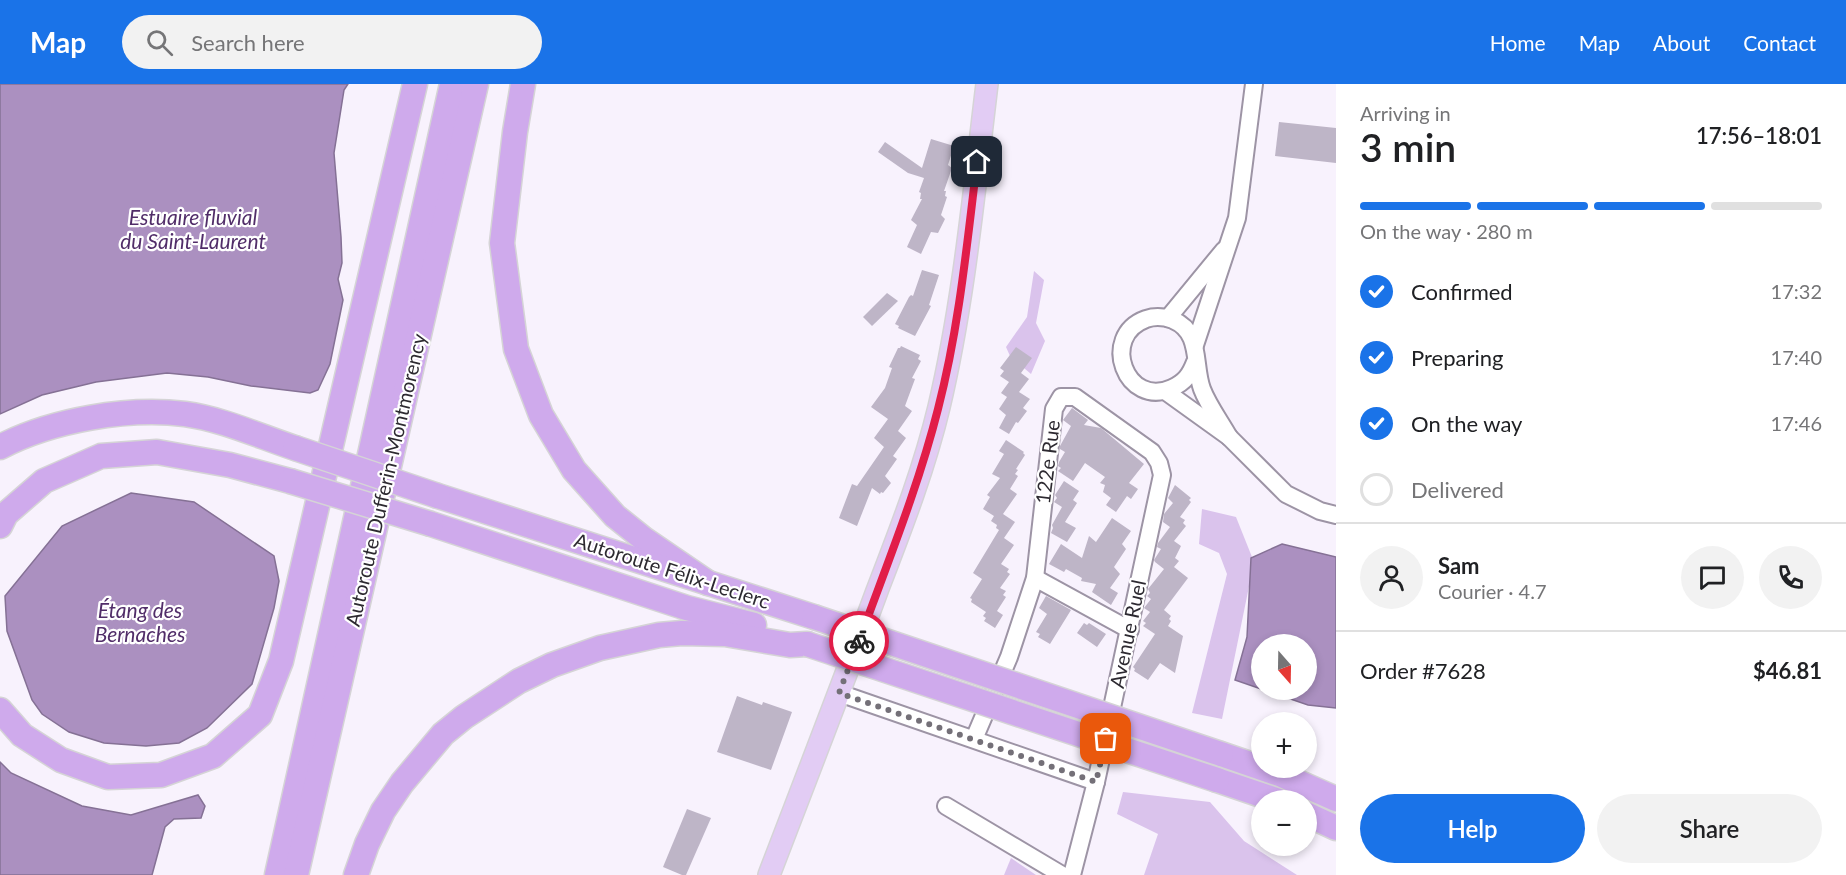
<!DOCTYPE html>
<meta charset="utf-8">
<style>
body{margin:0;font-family:Lato,sans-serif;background:#f2f2f2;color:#202124;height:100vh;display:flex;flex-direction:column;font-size:22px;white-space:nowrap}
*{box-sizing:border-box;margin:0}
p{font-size:20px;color:#757577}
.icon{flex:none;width:33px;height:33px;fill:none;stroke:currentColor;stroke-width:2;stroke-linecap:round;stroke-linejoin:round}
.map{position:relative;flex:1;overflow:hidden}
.sheet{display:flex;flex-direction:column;background:#fff;width:510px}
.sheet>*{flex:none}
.needle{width:39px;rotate:160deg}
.fabs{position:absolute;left:1251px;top:550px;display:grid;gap:12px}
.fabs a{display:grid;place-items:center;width:66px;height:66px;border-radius:50%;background:#fff;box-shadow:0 3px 9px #0003;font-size:30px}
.pin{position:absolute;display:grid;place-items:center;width:51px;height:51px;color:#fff;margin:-26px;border-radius:12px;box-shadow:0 3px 9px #0006}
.courier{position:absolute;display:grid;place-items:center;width:60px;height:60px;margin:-30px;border:4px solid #e11d48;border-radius:50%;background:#fff;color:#222;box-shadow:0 2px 8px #0007}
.overview em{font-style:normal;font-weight:600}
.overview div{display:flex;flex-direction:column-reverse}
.overview{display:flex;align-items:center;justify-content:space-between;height:102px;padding:0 24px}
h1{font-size:39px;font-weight:600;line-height:45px}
.bar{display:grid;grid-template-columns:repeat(4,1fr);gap:9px 6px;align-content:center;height:72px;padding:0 24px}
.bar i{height:8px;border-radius:4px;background:#e0e0e0}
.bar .current{background:#1a73e8}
.bar p{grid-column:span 4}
.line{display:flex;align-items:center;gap:15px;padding:0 24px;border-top:2px solid #e0e0e0}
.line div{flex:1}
.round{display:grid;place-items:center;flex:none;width:63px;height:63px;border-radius:32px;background:#f2f2f2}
ol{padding:0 24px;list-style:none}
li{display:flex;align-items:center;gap:18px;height:66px}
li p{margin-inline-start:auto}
li .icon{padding:6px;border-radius:50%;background:#1a73e8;color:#fff;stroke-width:4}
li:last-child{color:#757577}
li i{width:33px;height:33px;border:3px solid #e0e0e0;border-radius:50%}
.action{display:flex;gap:12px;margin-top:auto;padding:12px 24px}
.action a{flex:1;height:69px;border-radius:36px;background:#1a73e8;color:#fff;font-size:24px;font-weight:600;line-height:69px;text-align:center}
.action a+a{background:#f2f2f2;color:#202124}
header{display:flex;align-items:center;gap:36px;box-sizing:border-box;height:84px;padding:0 30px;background:#1a73e8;color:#fff}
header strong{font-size:28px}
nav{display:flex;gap:33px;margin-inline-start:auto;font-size:21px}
.search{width:420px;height:54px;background:#f2f2f2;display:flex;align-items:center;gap:15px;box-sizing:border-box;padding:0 21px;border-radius:33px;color:#757577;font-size:22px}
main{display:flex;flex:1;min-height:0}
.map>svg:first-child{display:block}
</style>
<header>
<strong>Map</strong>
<div class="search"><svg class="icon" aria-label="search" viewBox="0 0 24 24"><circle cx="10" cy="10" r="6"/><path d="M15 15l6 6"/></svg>Search here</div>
<nav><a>Home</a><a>Map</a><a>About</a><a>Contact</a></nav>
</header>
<main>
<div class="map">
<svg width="1336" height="791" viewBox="0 0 1336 791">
<rect width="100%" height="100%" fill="#f8f2fd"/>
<g fill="#dac3ec">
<polygon points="1034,187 1044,196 1036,239 1045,257 1031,290 1010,272 1006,263 1027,233"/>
<polygon points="1202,425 1236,433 1254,478 1222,635 1192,629 1227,490 1219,469 1199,460"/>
<polygon points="1123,708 1210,718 1244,757 1297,791 1144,791 1158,750 1117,730"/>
<polygon points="1011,774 1036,791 1004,791"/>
</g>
<g fill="#ab90c0" stroke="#857195" stroke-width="1.5">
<polygon points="0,0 348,0 344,6 334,69 341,153 342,179 338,195 343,216 330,280 318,306 310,309 251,302 208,293 167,289 96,298 42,311 0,330"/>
<polygon points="131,409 194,418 274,472 279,497 274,524 252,600 207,644 179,659 146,662 104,659 69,648 42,630 32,616 7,547 5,512 62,442"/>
<polygon points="1282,460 1336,473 1336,624 1308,621 1264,606 1306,606 1306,561 1262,561 1261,605 1235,596 1247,553 1251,474"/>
<polygon points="0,678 11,689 82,722 131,731 198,711 205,722 201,734 174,735 165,743 152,791 0,791"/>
</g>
<g fill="#beb5c7">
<polygon points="1279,38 1336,44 1336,79 1275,72"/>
<polygon points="931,55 954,62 948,81 952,84 944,107 946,107 945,112 947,113 941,131 945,135 938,149 931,148 921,170 907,163 917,141 911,136 922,115 920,115 921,109 919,108 924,94 908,89 878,68 885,58 922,84"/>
<polygon points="922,186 939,191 929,221 931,222 915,252 898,244 899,242 895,240 909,213 911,211 913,212"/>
<polygon points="887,209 898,217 872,242 863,233"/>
<polygon points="901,262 920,271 918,275 921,277 912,294 915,295 905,322 912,327 898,347 906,354 893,372 897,375 885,392 891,399 883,409 881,408 880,410 872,404 857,442 839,434 852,400 857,402 884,363 874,354 888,335 871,323 885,304 892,284 889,283 898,264 900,264"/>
<polygon points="1016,263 1032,274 1021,289 1029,295 1019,308 1030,315 1023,324 1027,327 1018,339 1016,338 1009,350 999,344 1006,331 999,325 1007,313 1001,309 1009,298 1000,292 1004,287 1000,284"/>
<polygon points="1072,324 1088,336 1084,341 1101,344 1144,380 1129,399 1138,405 1131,415 1127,412 1116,428 1106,421 1111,414 1103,408 1105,401 1100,399 1105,393 1085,379 1073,397 1058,387 1061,384 1058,382 1059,378 1065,368 1060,365 1060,362 1071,342 1063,336"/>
<polygon points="1006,356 1024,368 1023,369 1025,371 1016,385 1018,386 1015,390 1018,392 1010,405 1017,410 1003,430 1015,438 1004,454 1014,461 1001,480 1009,485 1007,488 1010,490 1000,504 1006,507 1003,511 1006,513 997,527 1003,531 995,544 984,537 986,534 983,532 986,528 971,518 972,515 970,514 982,495 973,489 999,446 996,444 997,441 991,437 994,432 983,425 990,413 987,411 1000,394 992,390 1004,370 999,367"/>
<polygon points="1064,397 1079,407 1073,416 1077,419 1065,438 1076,444 1067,458 1051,449 1053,444 1052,441 1062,423 1054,418 1057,414 1055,411"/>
<polygon points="1175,401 1191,414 1189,416 1191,418 1180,433 1185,436 1183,439 1186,442 1174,457 1181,462 1175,474 1179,477 1174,483 1188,494 1164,526 1171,532 1169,535 1171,537 1168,542 1183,552 1175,589 1160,579 1148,596 1134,587 1135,585 1133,583 1155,550 1143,542 1146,539 1143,537 1150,528 1144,524 1151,515 1147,512 1150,509 1148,505 1164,485 1155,478 1154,476 1161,465 1157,463 1158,459 1170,443 1163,438 1164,430 1173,419 1168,414"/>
<polygon points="1112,434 1131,447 1122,460 1126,465 1114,483 1120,490 1110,504 1118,509 1111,521 1092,508 1096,500 1081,497 1082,494 1066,485 1064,488 1049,480 1061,460 1082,474 1089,452 1096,458"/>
<polygon points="1046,512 1071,526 1050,560 1038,553 1040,550 1036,548 1047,530 1039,524"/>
<polygon points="1084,539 1087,541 1089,539 1106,550 1097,563 1077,549"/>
<polygon points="737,612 762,621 763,618 792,628 771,686 717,668"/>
<polygon points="687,725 711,734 686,791 682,791 663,783"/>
</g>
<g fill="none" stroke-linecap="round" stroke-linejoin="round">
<g stroke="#9d94a5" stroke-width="20">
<g id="minor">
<polyline points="1168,234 1224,166"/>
<polyline points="1195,261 1237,134 1254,0"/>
<path d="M1195 278C1190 291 1185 298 1172 304 1126 325 1099 252 1146 235 1155 232 1165 233 1173 236 1202 248 1193 281 1202 305 1208 321 1220 337 1229 353"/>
<polyline points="1165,307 1229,353 1286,410 1320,427 1336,431"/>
<polyline points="1035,494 1130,546"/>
<polyline points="839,609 1096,698"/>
<polyline points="974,655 1009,573 1035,494 1054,325 1061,313 1075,313 1152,368 1159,379 1162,391 1096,698 1072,791"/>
<polyline points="946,722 1062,791"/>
</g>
</g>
<g stroke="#d5d4d6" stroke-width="24">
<path id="major" d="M769 791C805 697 842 602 877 507 900 447 924 386 939 323 964 217 974 107 987 0"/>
</g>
<g stroke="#d5d4d6" stroke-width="27">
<g id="highway">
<polyline points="523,0 515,48 502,159 516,265 541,331 574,386 615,432 645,456 708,499"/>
<path d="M0 363C52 336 127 323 185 330 222 335 259 352 295 364"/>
<polyline points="438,412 814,533"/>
<polyline points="431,440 687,524 754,541"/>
<polyline points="0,442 6,430 44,397 101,372 157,368 230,381 290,397"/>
<polyline points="0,626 22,651 61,676 108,693 161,691 213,672 260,631 281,577 415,0"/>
<polyline points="1221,670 1282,691 1336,715"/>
<polyline points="1217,696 1279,717"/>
<polyline points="1306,730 1336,744"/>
<polyline points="277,791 452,0"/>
<polyline points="296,791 476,0"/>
<polyline points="356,791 367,760 383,727 402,699 443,650 464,633 519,597 552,581 600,564 659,551 682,549 725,550 790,561 807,560"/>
</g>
</g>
<use href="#minor" stroke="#fff" stroke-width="16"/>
<use href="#major" stroke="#e2ccf4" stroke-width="21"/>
<use href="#highway" stroke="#cfaaec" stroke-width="24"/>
<g stroke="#d5d4d6" stroke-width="27" stroke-linecap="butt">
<g id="highway-bridge">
<polyline points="295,364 438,412"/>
<polyline points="290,397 431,440"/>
<polyline points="814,533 1221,670"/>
<polyline points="807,560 1217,696"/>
</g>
</g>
<use href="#highway-bridge" stroke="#cfaaec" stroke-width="24"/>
</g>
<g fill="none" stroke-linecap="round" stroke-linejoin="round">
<polyline stroke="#747078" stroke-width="6" stroke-dasharray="0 10.8" points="859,557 839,609 1096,698 1106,655"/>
<path stroke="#e11d48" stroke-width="8" d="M859 557C887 480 918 404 938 325 959 244 967 160 977 78"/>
</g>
<g text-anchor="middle" stroke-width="4.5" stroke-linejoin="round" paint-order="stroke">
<g font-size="20" fill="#2d2a31" stroke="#fff">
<text transform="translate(1048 378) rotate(-83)" y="7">122e Rue</text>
<text transform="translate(386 396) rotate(-77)" y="7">Autoroute Dufferin-Montmorency</text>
<text transform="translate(672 487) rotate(18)" y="7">Autoroute Félix-Leclerc</text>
<text transform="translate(1128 550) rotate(-78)" y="7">Avenue Ruel</text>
</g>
<g font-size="21" font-style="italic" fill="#512d69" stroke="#fff">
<text x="193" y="141">Estuaire fluvial<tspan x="193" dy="24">du Saint-Laurent</tspan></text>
<text x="140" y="534">Étang des<tspan x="140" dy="24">Bernaches</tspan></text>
</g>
</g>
</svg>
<div class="fabs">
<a><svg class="needle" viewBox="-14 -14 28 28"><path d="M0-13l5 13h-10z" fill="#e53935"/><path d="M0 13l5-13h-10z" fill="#757577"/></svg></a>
<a>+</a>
<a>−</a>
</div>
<div class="pin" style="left:1106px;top:655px;background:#ea580c"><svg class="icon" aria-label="bag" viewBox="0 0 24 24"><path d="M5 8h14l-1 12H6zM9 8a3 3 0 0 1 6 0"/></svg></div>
<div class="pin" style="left:977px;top:78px;background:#1f2937"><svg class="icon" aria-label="home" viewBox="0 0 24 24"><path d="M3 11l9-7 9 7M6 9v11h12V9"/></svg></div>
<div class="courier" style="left:859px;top:557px"><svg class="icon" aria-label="bike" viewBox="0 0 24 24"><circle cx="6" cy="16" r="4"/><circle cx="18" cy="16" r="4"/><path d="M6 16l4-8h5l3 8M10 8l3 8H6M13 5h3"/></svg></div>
</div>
<section class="sheet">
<div class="overview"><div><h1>3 min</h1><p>Arriving in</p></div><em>17:56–18:01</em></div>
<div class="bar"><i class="current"></i><i class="current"></i><i class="current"></i><i></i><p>On the way · 280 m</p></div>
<ol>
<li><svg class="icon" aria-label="check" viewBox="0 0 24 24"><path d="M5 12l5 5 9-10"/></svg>Confirmed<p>17:32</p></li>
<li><svg class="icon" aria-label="check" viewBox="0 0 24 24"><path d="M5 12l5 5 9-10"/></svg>Preparing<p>17:40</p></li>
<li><svg class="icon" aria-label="check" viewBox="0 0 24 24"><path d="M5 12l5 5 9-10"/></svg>On the way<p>17:46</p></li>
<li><i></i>Delivered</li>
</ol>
<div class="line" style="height:108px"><a class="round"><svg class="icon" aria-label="person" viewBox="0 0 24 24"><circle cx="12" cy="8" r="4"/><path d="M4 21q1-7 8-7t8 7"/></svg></a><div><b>Sam</b><p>Courier · 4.7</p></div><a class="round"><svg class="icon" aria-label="chat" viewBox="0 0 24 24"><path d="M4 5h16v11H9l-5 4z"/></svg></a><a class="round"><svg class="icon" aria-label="phone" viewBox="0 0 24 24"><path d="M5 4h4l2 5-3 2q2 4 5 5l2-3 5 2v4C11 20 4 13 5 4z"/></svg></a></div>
<div class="line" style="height:78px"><div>Order #7628</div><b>$46.81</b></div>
<div class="action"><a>Help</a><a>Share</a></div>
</section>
</main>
